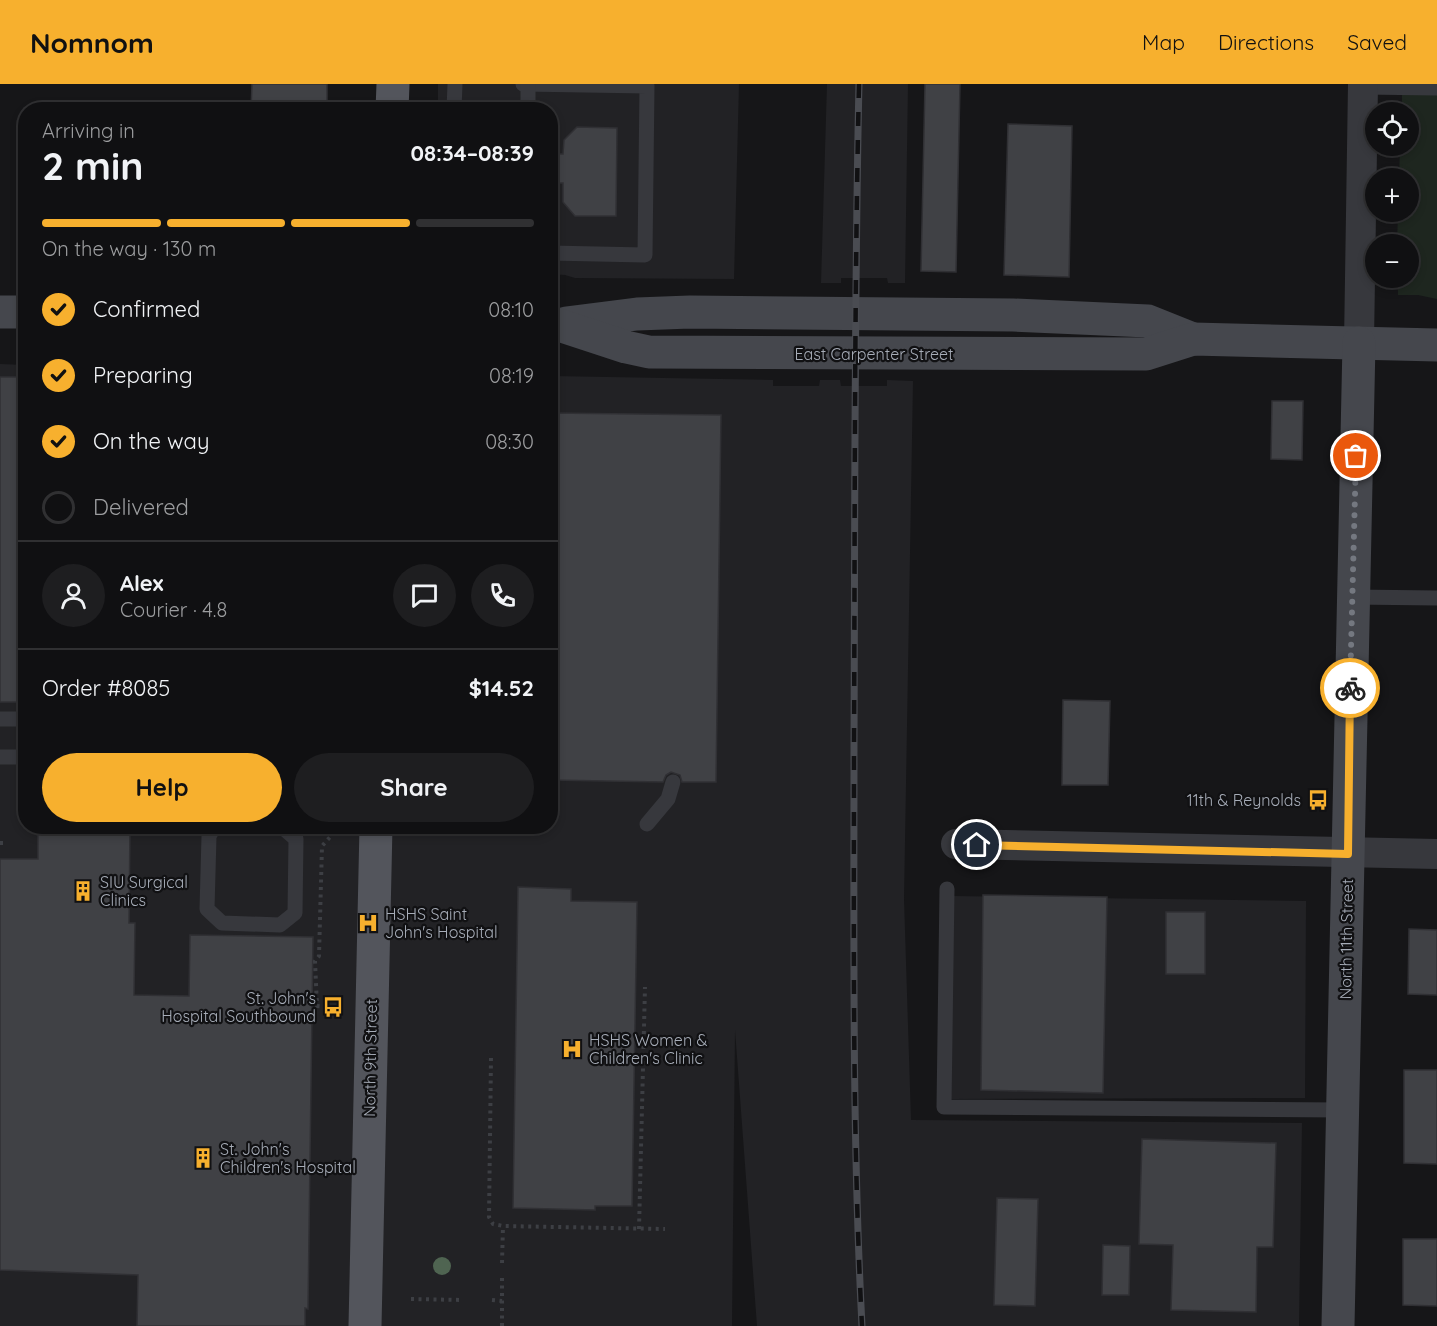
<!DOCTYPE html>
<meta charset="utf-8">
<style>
body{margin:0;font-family:Quicksand,sans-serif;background:#1e1e20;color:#f1f3f6;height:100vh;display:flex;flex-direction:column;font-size:22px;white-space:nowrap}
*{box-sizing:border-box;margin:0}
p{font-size:20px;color:#9c9d9f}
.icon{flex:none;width:33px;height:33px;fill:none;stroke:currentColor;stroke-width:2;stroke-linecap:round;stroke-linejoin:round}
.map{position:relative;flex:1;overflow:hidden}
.panel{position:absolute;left:18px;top:18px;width:540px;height:732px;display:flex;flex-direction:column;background:#101012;border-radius:24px;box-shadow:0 3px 9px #0003,0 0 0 2px #303032}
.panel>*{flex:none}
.buttons{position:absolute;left:1365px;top:18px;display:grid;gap:12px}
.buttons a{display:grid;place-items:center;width:54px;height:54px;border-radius:50%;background:#101012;box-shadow:0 3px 9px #0003,0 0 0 2px #303032;font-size:30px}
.pin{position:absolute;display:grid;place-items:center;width:51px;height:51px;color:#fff;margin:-26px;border:3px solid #fff;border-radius:50%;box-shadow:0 2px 6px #0007}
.courier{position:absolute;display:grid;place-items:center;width:60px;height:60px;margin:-30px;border:4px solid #f7b02e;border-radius:50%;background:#fff;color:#222;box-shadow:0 2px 8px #0007}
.head em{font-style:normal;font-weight:700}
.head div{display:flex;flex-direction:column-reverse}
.head{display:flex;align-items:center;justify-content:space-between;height:102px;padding:0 24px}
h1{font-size:39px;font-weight:700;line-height:45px}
.bar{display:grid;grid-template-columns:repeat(4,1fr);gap:9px 6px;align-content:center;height:72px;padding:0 24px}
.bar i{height:8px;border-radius:4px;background:#303032}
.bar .selected{background:#f7b02e}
.bar p{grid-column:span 4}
.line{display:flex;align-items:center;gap:15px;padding:0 24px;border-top:2px solid #303032}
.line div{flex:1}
.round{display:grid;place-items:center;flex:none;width:63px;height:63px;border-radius:32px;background:#1e1e20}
ol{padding:0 24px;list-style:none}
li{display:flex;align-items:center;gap:18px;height:66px}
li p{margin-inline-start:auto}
li .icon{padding:6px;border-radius:50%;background:#f7b02e;color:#111;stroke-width:4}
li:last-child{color:#9c9d9f}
li i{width:33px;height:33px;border:3px solid #303032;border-radius:50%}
.button{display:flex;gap:12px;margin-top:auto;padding:12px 24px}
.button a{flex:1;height:69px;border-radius:36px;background:#f7b02e;color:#111;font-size:24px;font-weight:700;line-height:69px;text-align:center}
.button a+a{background:#1e1e20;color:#f1f3f6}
header{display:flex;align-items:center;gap:36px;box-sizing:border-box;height:84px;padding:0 30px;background:#f7b02e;color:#111}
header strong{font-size:28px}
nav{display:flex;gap:33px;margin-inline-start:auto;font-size:21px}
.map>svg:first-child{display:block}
</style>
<header>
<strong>Nomnom</strong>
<nav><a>Map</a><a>Directions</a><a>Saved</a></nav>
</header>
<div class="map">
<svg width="1437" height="1242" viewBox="0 0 1437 1242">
<rect width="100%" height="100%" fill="#161618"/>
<g fill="#222225">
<polygon points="438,0 739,0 734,195 575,194 565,191 551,190 550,26 438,26"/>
<polygon points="827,0 908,0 905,199 888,199 887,194 841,194 841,199 821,199"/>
<polygon points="0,280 25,281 26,742 550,742 551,292 773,296 773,302 819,302 820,296 840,296 841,302 887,302 887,296 913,297 904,815 911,1036 1302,1039 1299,1242 757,1242 735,946 732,1242 0,1242"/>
<polygon points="953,812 1306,817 1305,1014 951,1015"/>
</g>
<polygon fill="#1e261f" points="1402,9 1437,10 1437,215 1418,211 1398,211 1398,194 1408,194 1408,160 1397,160 1398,128 1408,128 1408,94 1399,94 1400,62 1408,62 1408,28 1402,28"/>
<g fill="#404145" stroke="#303034" stroke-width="1.5">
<polygon points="252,0 327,0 327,26 251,26"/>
<polygon points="925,0 960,0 956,188 921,187"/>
<polygon points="1008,40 1072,42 1069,193 1004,191"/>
<polygon points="577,43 617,44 616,132 575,132 563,118 563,99 550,99 550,70 563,70 564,56"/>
<rect x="0" y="293" width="26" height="325"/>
<polygon points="1272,317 1303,317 1302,376 1271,375"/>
<polygon points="550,329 721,331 716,698 682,698 680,691 671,688 666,691 663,698 550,696"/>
<polygon points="1063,616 1110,617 1108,701 1062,701"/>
<polygon points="38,742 130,742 129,839 135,839 134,911 189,912 190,851 313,853 308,1225 305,1224 305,1242 137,1242 138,1191 0,1186 0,775 38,775"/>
<polygon points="518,803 571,805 571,817 637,818 632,1122 595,1122 595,1126 513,1124"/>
<polygon points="983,811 1107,813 1103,1009 981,1006"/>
<rect x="1166" y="828" width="39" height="62"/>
<polygon points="1409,845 1437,846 1437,911 1408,910"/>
<polygon points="1404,986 1437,986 1437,1080 1404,1079"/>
<polygon points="1142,1055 1276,1059 1273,1163 1257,1163 1256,1228 1171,1226 1173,1161 1139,1160"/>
<polygon points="997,1114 1038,1115 1035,1222 994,1221"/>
<polygon points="1403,1155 1437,1155 1437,1222 1403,1221"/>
<polygon points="1103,1161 1130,1162 1129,1211 1102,1211"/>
</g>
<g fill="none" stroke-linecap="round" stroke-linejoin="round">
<g stroke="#3d3f44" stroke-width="4" stroke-dasharray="3 4.5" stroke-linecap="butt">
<polyline points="0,759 6,759"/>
<polyline points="327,923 317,922 315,877 319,872 322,762 331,752"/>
<polyline points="491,974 489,1133 493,1140 503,1142 665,1145"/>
<polyline points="639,1145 645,903"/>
<polyline points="502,1179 503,1142"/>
<polyline points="502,1194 502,1242"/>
<polyline points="411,1215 463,1216"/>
<polyline points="492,1216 502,1217"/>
</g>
<g stroke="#37383d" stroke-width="15">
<polyline points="523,0 647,2 645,171 550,169"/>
<polyline points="1363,3 1437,4"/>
<polyline points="454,26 455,0"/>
<polyline points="528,26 528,0"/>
<polyline points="1352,513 1437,514"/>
<polyline points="0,635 26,635"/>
<polyline points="0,673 26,673"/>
<polyline points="647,740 668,715 673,698"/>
<polyline points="215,742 209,752 207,825 222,839 280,841 295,829 296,755 281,742"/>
<polyline points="947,805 944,1023 1343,1026"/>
</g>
<g stroke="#37383d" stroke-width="30">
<polyline points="1359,259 1363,0"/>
<polyline points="956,760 1437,770"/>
</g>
<g stroke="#45474d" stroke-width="33">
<polyline points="0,228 26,228"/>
<polyline points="566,239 637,230 690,228 1013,231 1148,237 1193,255"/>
<polyline points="556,240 626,263 649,268 1146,270 1193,255 1437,261"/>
<polyline points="1338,1242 1359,259"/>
</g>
<g stroke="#53555c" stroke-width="33">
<polyline points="392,26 393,0"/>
<polyline points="365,1242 376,742"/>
</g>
<g stroke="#4a4c52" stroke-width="7">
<path id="rail" d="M859 0C854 221 855 441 854 662 854 855 852 1049 862 1242"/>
</g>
<use href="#rail" stroke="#111113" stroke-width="4.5" stroke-dasharray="14" stroke-linecap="butt"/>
</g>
<circle fill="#4f6451" cx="442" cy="1182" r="9"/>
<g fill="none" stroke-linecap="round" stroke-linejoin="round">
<polyline stroke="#747880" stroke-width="6" stroke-dasharray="0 10.8" points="1350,604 1356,372"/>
<polyline stroke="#f7b02e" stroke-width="8" points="977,761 1348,770 1350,604"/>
</g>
<defs>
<g id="bus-bare" transform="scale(1.62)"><path d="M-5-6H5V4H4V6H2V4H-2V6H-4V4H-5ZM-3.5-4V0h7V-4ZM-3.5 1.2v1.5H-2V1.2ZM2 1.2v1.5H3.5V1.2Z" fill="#f7b02e" stroke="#111113" stroke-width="2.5" paint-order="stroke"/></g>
<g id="building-bare" transform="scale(1.62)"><path d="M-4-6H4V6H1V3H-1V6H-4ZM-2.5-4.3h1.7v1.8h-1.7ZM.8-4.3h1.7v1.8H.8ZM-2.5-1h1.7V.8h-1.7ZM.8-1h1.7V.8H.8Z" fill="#f7b02e" stroke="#111113" stroke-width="2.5" paint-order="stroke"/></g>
<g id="hospital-bare" transform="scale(1.62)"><path d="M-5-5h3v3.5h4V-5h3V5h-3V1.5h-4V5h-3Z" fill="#f7b02e" stroke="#111113" stroke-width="2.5" paint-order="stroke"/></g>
</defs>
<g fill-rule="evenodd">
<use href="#bus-bare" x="1318" y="716"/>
<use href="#building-bare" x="83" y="807"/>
<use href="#hospital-bare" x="368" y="839"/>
<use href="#bus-bare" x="333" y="923"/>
<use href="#hospital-bare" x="572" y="965"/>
<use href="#building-bare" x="203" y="1074"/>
</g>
<g text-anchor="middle" stroke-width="4.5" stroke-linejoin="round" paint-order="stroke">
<g font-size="16" fill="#a7adb8" stroke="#111113">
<text x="874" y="276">East Carpenter Street</text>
<text transform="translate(1346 855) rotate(-89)" y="6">North 11th Street</text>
<text transform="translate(370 974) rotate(-89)" y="6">North 9th Street</text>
</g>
<g font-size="16" fill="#a7adb8" stroke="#111113" text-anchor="start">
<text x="1301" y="722" text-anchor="end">11th &amp; Reynolds</text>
<text x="100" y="804">SIU Surgical<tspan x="100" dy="18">Clinics</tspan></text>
<text x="385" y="836">HSHS Saint<tspan x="385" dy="18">John's Hospital</tspan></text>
<text x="316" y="920" text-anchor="end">St. John's<tspan x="316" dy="18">Hospital Southbound</tspan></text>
<text x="589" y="962">HSHS Women &amp;<tspan x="589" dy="18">Children's Clinic</tspan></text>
<text x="220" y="1071">St. John's<tspan x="220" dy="18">Children's Hospital</tspan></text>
</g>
</g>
</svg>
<div class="buttons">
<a><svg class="icon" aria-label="locate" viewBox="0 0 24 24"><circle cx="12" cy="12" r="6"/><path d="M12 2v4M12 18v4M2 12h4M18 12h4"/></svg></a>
<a>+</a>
<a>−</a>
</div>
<div class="pin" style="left:1356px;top:372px;background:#ea580c"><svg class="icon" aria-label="bag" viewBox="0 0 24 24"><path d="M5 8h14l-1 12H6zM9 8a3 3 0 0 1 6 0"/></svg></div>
<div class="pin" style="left:977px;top:761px;background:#1f2937"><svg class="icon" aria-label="home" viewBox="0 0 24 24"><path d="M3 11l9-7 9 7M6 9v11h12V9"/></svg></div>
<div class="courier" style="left:1350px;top:604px"><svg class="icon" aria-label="bike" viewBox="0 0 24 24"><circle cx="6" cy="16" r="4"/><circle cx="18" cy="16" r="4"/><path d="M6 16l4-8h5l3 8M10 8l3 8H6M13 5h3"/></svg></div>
<section class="panel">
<div class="head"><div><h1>2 min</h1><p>Arriving in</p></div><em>08:34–08:39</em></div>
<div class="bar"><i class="selected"></i><i class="selected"></i><i class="selected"></i><i></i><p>On the way · 130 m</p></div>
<ol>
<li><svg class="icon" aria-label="check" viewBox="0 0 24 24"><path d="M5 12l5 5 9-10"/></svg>Confirmed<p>08:10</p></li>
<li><svg class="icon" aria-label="check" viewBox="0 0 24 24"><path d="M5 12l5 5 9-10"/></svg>Preparing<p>08:19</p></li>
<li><svg class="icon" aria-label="check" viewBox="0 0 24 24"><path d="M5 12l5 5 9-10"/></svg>On the way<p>08:30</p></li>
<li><i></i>Delivered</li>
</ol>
<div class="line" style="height:108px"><a class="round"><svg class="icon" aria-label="person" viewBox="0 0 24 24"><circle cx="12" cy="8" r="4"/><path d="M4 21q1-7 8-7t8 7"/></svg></a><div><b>Alex</b><p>Courier · 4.8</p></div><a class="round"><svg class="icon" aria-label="chat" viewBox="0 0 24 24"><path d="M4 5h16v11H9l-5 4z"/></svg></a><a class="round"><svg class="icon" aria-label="phone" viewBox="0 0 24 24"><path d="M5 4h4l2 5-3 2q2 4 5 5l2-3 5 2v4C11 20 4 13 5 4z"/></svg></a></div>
<div class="line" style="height:78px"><div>Order #8085</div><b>$14.52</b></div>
<div class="button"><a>Help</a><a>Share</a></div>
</section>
</div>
